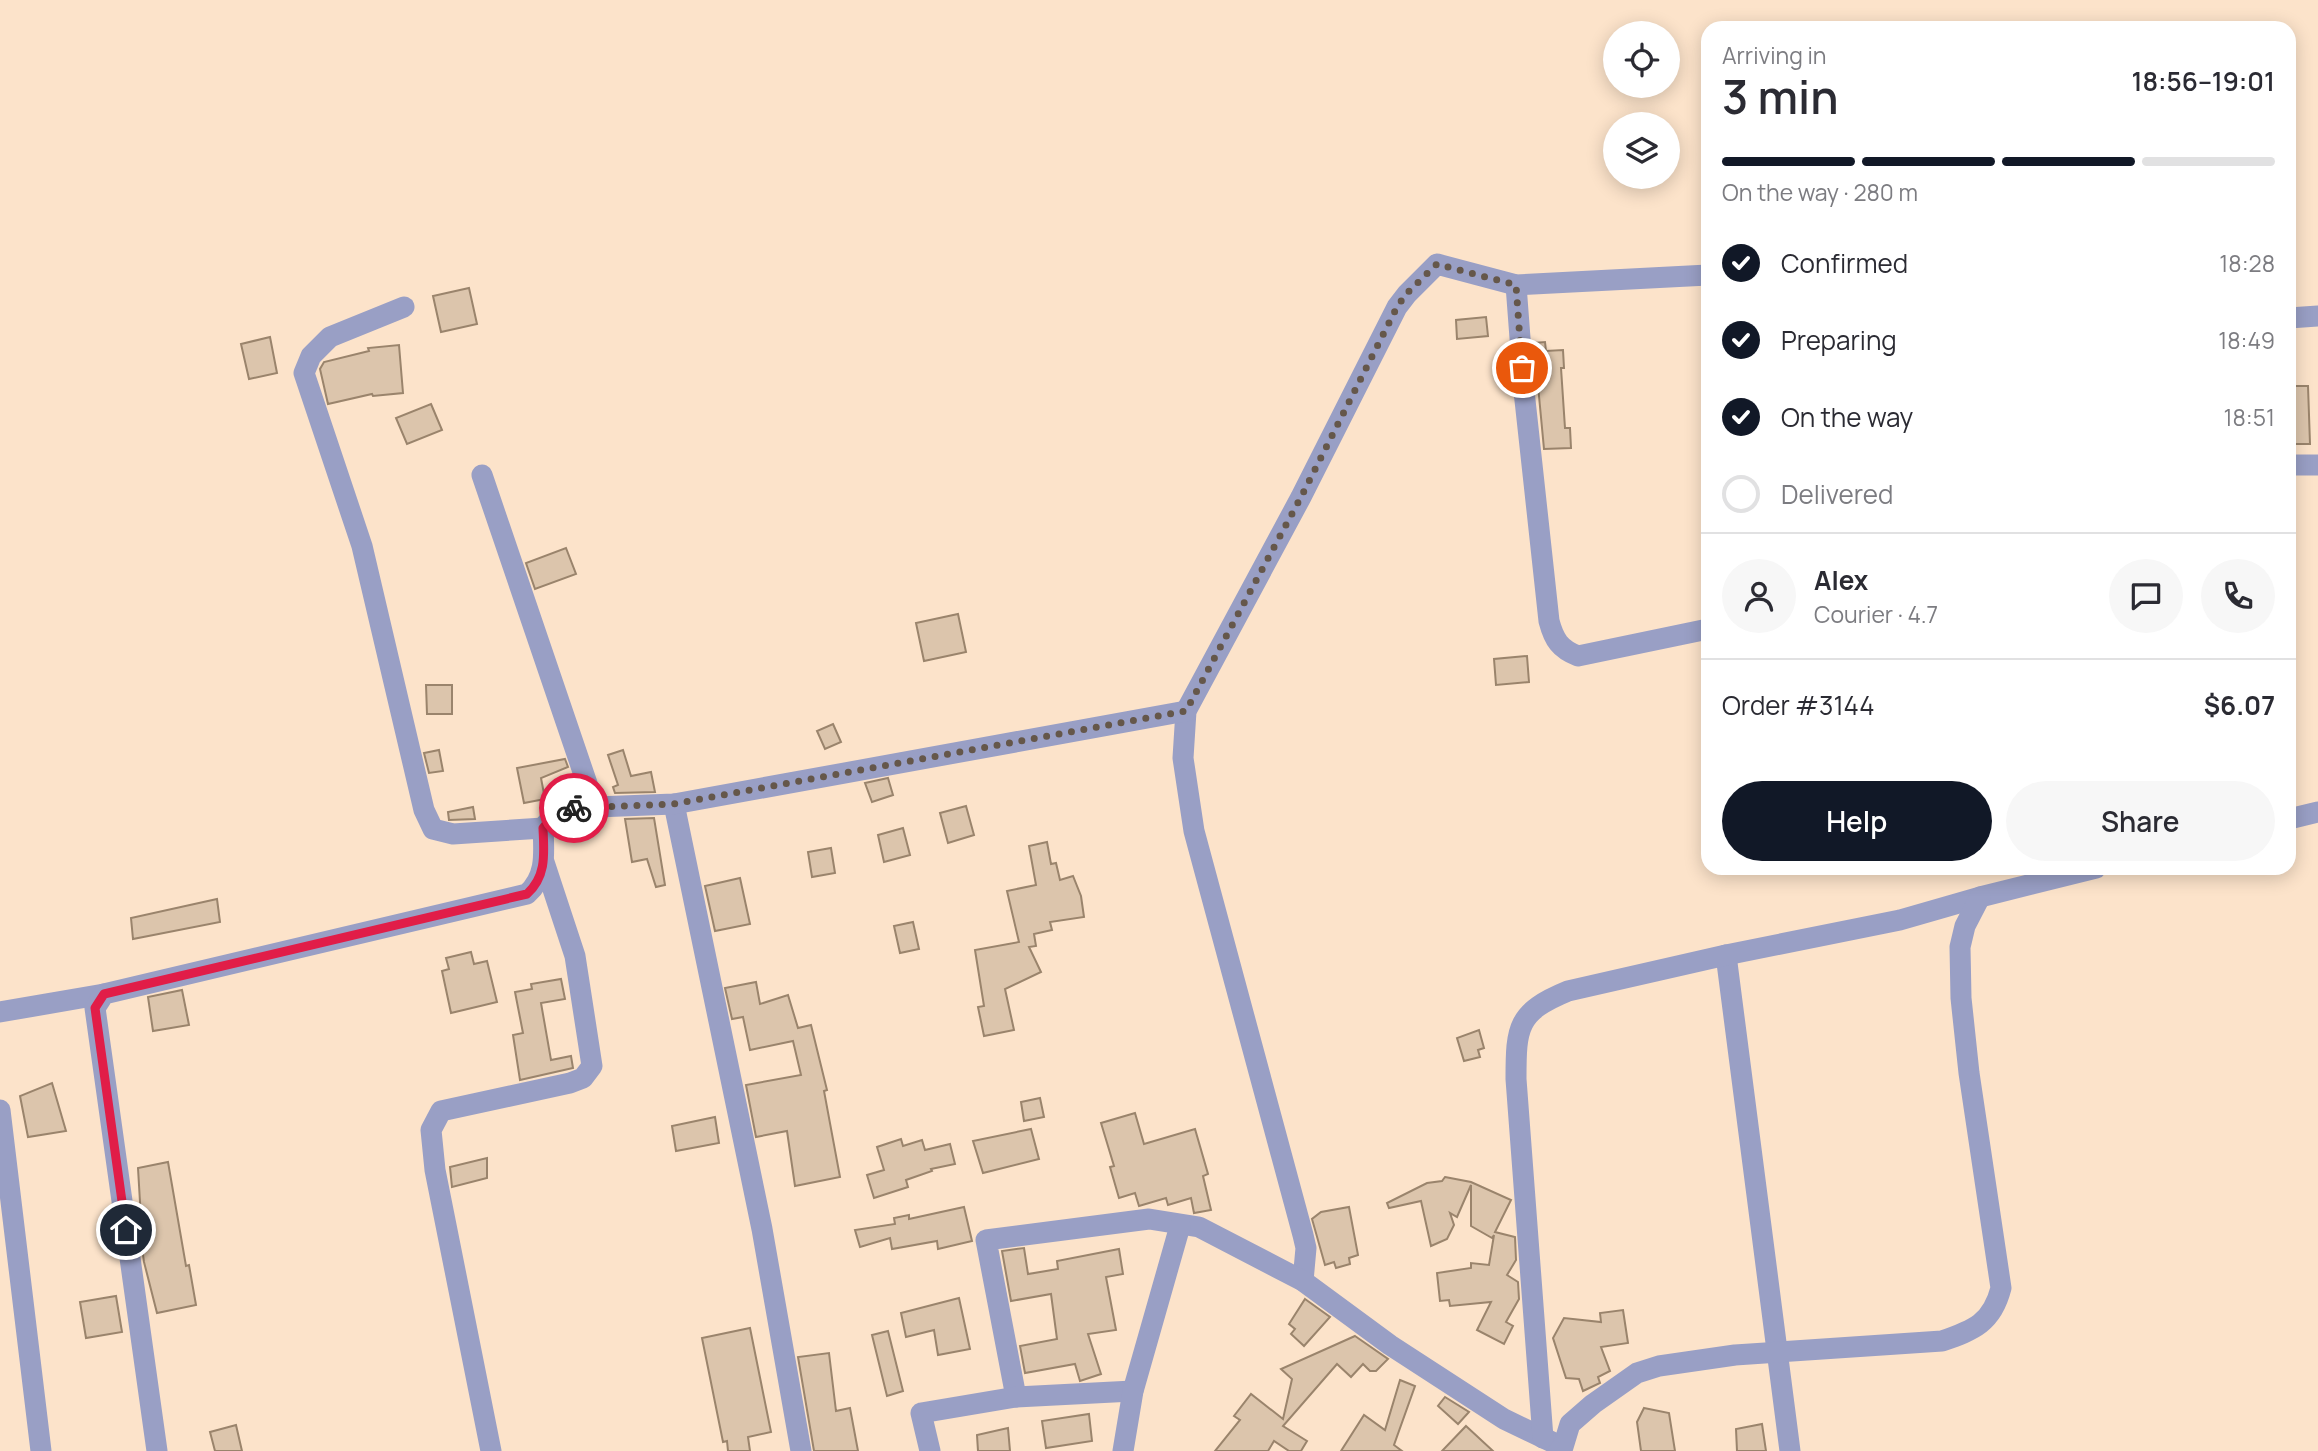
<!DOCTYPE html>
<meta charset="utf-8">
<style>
body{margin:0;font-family:Manrope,sans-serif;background:#f7f7f7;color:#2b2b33;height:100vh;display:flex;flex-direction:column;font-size:26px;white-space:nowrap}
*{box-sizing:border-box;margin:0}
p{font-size:23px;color:#7c7c81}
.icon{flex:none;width:38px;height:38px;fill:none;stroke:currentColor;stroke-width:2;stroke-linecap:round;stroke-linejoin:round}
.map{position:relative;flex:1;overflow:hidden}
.details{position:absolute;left:1701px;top:21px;width:595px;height:854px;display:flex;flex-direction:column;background:#fff;border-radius:21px;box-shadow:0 4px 18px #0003}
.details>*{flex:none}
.tools{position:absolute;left:1603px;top:21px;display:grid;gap:14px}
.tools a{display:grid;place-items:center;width:77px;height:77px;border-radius:50%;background:#fff;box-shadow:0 4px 18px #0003;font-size:35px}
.pin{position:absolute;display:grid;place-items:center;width:60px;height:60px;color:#fff;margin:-30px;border:4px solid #fff;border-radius:50%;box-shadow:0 2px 7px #0007}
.courier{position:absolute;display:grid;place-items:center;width:70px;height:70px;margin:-35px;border:5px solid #e11d48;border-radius:50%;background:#fff;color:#222;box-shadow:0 2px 9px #0007}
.headline em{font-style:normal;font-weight:600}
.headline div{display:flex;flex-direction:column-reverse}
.headline{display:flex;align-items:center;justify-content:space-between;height:119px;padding:0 21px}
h1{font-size:46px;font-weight:600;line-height:52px}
.bar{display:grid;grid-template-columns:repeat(4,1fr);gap:10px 7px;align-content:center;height:84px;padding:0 21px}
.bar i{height:9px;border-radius:5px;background:#e1e1e2}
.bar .selected{background:#111827}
.bar p{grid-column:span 4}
.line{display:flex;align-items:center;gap:18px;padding:0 21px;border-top:2px solid #e1e1e2}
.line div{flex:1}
.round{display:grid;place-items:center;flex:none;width:74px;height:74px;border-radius:37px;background:#f7f7f7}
ol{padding:0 21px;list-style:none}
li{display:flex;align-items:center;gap:21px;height:77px}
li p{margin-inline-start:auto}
li .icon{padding:7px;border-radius:50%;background:#111827;color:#fff;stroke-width:4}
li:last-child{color:#7c7c81}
li i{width:38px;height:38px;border:4px solid #e1e1e2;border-radius:50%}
.button{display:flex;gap:14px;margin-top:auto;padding:14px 21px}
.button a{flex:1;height:80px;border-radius:42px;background:#111827;color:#fff;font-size:28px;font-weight:600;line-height:80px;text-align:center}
.button a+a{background:#f7f7f7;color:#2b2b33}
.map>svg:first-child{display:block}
</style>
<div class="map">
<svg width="2318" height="1451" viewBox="0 0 2318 1451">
<rect width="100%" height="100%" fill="#fce3ca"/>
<g fill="#dcc5ac" stroke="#9a846c" stroke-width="2">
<polygon points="469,288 477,324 441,332 433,296"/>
<polygon points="1486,317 1488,336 1457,339 1456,320"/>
<polygon points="270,337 277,373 249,379 241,344"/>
<polygon points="1545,342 1546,351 1563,350 1564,368 1561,368 1565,428 1570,428 1571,448 1544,449 1534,343"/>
<polygon points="399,345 403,393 373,396 372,394 328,404 320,369 324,362 369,351 368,348"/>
<polygon points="2289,386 2308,386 2310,444 2289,444"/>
<polygon points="431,404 442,430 407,444 396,418"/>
<polygon points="566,548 576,574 535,589 526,563"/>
<polygon points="958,614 966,652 924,661 916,623"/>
<polygon points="1527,656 1529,682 1496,685 1494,659"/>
<polygon points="426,685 452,685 452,714 427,714"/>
<polygon points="833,724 841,742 825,749 817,731"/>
<polygon points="439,750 443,771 429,773 424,753"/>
<polygon points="623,750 631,776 651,772 655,792 615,793 613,787 618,785 608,755"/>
<polygon points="565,759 568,767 541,778 545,799 524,803 517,768"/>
<polygon points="888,778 893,795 872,802 865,783"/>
<polygon points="966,806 974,835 948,843 940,813"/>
<polygon points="473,807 475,819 449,820 448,812"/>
<polygon points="654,818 665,885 656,887 647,859 632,862 625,819"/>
<polygon points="903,828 910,855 884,862 878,835"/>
<polygon points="1047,842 1051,864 1056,863 1060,880 1073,876 1081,896 1084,917 1050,922 1052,930 1034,934 1036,946 1029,947 1041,972 1005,989 1014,1030 984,1036 978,1007 984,1006 975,950 1019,942 1007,891 1036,885 1029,846"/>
<polygon points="831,848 835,873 812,877 808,852"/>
<polygon points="740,878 750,924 715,931 705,886"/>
<polygon points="217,899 220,922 133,939 131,918"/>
<polygon points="913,922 919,949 900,953 894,926"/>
<polygon points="471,952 474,964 487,961 497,1002 451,1013 442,971 449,969 446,958"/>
<polygon points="561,979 565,999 541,1003 551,1060 571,1056 573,1068 520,1080 513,1035 523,1033 515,992 532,989 531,984"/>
<polygon points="756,982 760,1004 788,995 798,1028 811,1025 827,1090 824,1091 840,1177 795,1186 787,1131 756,1137 746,1085 801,1075 793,1041 750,1050 743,1017 732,1019 725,988"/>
<polygon points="182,990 189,1025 153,1031 148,997"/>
<polygon points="1479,1030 1484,1048 1478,1050 1480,1057 1464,1061 1457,1038"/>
<polygon points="52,1083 66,1131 28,1137 20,1096"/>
<polygon points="1040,1098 1044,1117 1024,1121 1021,1102"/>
<polygon points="1135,1113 1144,1144 1195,1129 1208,1174 1203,1176 1211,1210 1194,1213 1191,1198 1168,1205 1166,1198 1139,1206 1135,1193 1119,1198 1110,1167 1114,1166 1101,1123"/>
<polygon points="715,1117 719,1143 676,1151 672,1126"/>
<polygon points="1031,1129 1039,1159 983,1173 973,1141"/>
<polygon points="901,1139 903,1146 922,1140 925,1150 950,1144 955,1164 931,1169 932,1171 906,1180 908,1187 874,1198 867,1175 884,1170 877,1147"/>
<polygon points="487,1158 487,1178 452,1187 450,1167"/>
<polygon points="168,1162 186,1266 189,1265 196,1305 157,1313 144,1262 138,1219 141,1219 138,1168"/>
<polygon points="1445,1177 1471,1182 1511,1200 1495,1232 1515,1237 1516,1260 1507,1275 1518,1282 1519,1299 1506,1322 1513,1326 1504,1344 1477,1330 1491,1302 1450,1306 1449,1300 1440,1301 1437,1273 1471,1268 1471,1263 1489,1265 1494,1235 1492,1238 1471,1226 1471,1185 1457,1217 1450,1213 1454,1225 1447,1239 1431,1246 1421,1201 1389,1208 1387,1203 1427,1183 1442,1181"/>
<polygon points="964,1207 972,1241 938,1249 937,1241 892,1249 890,1238 860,1247 855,1230 895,1224 894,1218 909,1215 909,1219"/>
<polygon points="1349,1207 1358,1255 1349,1258 1350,1264 1336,1268 1334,1262 1325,1265 1312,1219 1321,1212"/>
<polygon points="1024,1248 1028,1274 1058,1269 1057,1261 1119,1249 1123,1274 1106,1277 1116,1330 1088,1334 1101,1374 1080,1381 1075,1364 1025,1373 1020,1346 1057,1339 1051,1294 1011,1301 1002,1251"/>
<polygon points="116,1296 122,1332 86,1338 80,1302"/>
<polygon points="959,1298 970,1349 938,1355 934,1330 906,1337 901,1313"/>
<polygon points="1305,1299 1330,1317 1304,1346 1291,1334 1295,1329 1289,1324"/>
<polygon points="1623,1310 1628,1343 1601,1347 1610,1371 1598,1377 1600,1383 1583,1391 1579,1379 1566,1378 1553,1338 1564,1318 1601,1322 1600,1313"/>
<polygon points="750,1328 771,1432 748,1437 750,1451 728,1451 727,1441 723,1442 702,1338"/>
<polygon points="888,1331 903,1391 887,1396 872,1335"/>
<polygon points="1355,1336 1388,1359 1376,1371 1370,1371 1363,1364 1351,1377 1337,1364 1283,1426 1307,1441 1301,1451 1289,1451 1274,1441 1268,1451 1215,1451 1240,1420 1234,1416 1251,1394 1283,1419 1292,1379 1281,1369"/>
<polygon points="829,1353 836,1411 850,1408 858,1451 814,1451 798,1357"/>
<polygon points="1400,1380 1415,1386 1394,1445 1402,1451 1341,1451 1364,1415 1385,1430"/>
<polygon points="1445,1397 1469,1412 1458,1424 1438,1406"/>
<polygon points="1644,1408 1669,1413 1675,1451 1641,1451 1637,1422"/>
<polygon points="1089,1414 1092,1441 1046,1448 1042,1421"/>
<polygon points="1762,1424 1766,1451 1737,1451 1736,1429"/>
<polygon points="236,1425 242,1451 215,1451 210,1432"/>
<polygon points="1466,1426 1493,1451 1442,1451"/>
<polygon points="1008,1428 1010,1451 978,1451 977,1435"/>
</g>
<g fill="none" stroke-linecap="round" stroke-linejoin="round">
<g stroke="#999fc5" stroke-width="21">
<path d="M1516 285 1524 391 1549 621C1554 640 1560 649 1578 656L1708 629"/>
<polyline points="404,307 330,337 311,356 304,373 362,546 424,810 433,829 453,834 543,828"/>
<polyline points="2289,318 2318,316"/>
<polyline points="2289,465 2318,465"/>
<polyline points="482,475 595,807"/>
<polyline points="674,804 762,1229 801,1451"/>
<polyline points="2289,819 2318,812"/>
<polyline points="1726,955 1790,1451"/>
<polyline points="0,1012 104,994"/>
<polyline points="0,1110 41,1451"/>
<polyline points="1303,1281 1306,1248 1303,1235 1194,831 1183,758 1186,711 1301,497 1397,307 1407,294 1437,264 1516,285 1708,275"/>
<polyline points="1016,1397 986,1240 1149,1219 1199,1227 1303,1281 1390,1345 1504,1419 1552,1442"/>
<path d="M1543 1438 1516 1079C1516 1027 1517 1012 1568 991L1726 955 1900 920 1980 897 2096 868"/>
<path d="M157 1451 95 1008 104 994 527 894C547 876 544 853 543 828L552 817 570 808 674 804 1186 711"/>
<polyline points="491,1451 435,1170 431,1130 441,1111 570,1083 583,1078 592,1066 575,956 544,862"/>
<polyline points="930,1451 921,1413 1016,1397 1133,1391"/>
<polyline points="1123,1451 1133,1391 1180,1226"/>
<path d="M1559 1451 1563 1447 1570 1424 1593 1404 1637 1373 1659 1366 1735 1355 1942 1341C1974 1330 1992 1323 2001 1288L1969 1073 1961 998 1960 947 1965 926 1980 897"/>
</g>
</g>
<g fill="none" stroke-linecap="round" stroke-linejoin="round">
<polyline stroke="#65574a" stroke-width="7" stroke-dasharray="0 12.6" points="574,808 674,804 1186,711 1301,497 1397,307 1406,294 1437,264 1516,285 1522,368"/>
<path stroke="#e11d48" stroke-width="9" d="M126 1230 95 1008 104 994 527 894C547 876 544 853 543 828L552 817 574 808"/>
</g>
</svg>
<div class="tools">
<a><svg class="icon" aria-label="locate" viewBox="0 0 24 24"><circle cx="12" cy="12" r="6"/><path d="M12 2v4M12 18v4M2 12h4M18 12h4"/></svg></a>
<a><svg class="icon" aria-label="layers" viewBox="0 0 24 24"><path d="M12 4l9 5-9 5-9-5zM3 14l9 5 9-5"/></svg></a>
</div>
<div class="pin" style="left:1522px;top:368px;background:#ea580c"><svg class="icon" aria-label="bag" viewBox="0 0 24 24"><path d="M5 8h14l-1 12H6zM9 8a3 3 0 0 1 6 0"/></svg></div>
<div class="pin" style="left:126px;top:1230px;background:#1f2937"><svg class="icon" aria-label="home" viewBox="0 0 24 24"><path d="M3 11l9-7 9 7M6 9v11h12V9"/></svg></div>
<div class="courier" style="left:574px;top:808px"><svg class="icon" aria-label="bike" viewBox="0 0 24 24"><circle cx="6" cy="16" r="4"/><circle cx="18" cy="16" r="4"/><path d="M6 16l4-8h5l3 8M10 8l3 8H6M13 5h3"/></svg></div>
<section class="details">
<div class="headline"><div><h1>3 min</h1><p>Arriving in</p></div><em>18:56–19:01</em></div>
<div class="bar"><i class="selected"></i><i class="selected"></i><i class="selected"></i><i></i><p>On the way · 280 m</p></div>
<ol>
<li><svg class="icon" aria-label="check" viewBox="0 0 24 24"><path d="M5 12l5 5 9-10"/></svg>Confirmed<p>18:28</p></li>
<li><svg class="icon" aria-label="check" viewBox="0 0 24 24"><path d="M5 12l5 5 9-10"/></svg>Preparing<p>18:49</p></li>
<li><svg class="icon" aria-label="check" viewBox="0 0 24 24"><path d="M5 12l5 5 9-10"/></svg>On the way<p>18:51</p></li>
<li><i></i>Delivered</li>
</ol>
<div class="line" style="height:126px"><a class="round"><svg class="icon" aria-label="person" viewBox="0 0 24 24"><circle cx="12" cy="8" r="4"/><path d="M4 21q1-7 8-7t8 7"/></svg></a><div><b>Alex</b><p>Courier · 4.7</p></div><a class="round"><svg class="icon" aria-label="chat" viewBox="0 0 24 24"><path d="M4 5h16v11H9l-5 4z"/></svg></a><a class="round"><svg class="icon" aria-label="phone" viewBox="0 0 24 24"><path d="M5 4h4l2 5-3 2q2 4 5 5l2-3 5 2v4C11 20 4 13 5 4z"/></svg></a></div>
<div class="line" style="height:91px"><div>Order #3144</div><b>$6.07</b></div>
<div class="button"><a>Help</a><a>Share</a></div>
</section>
</div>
